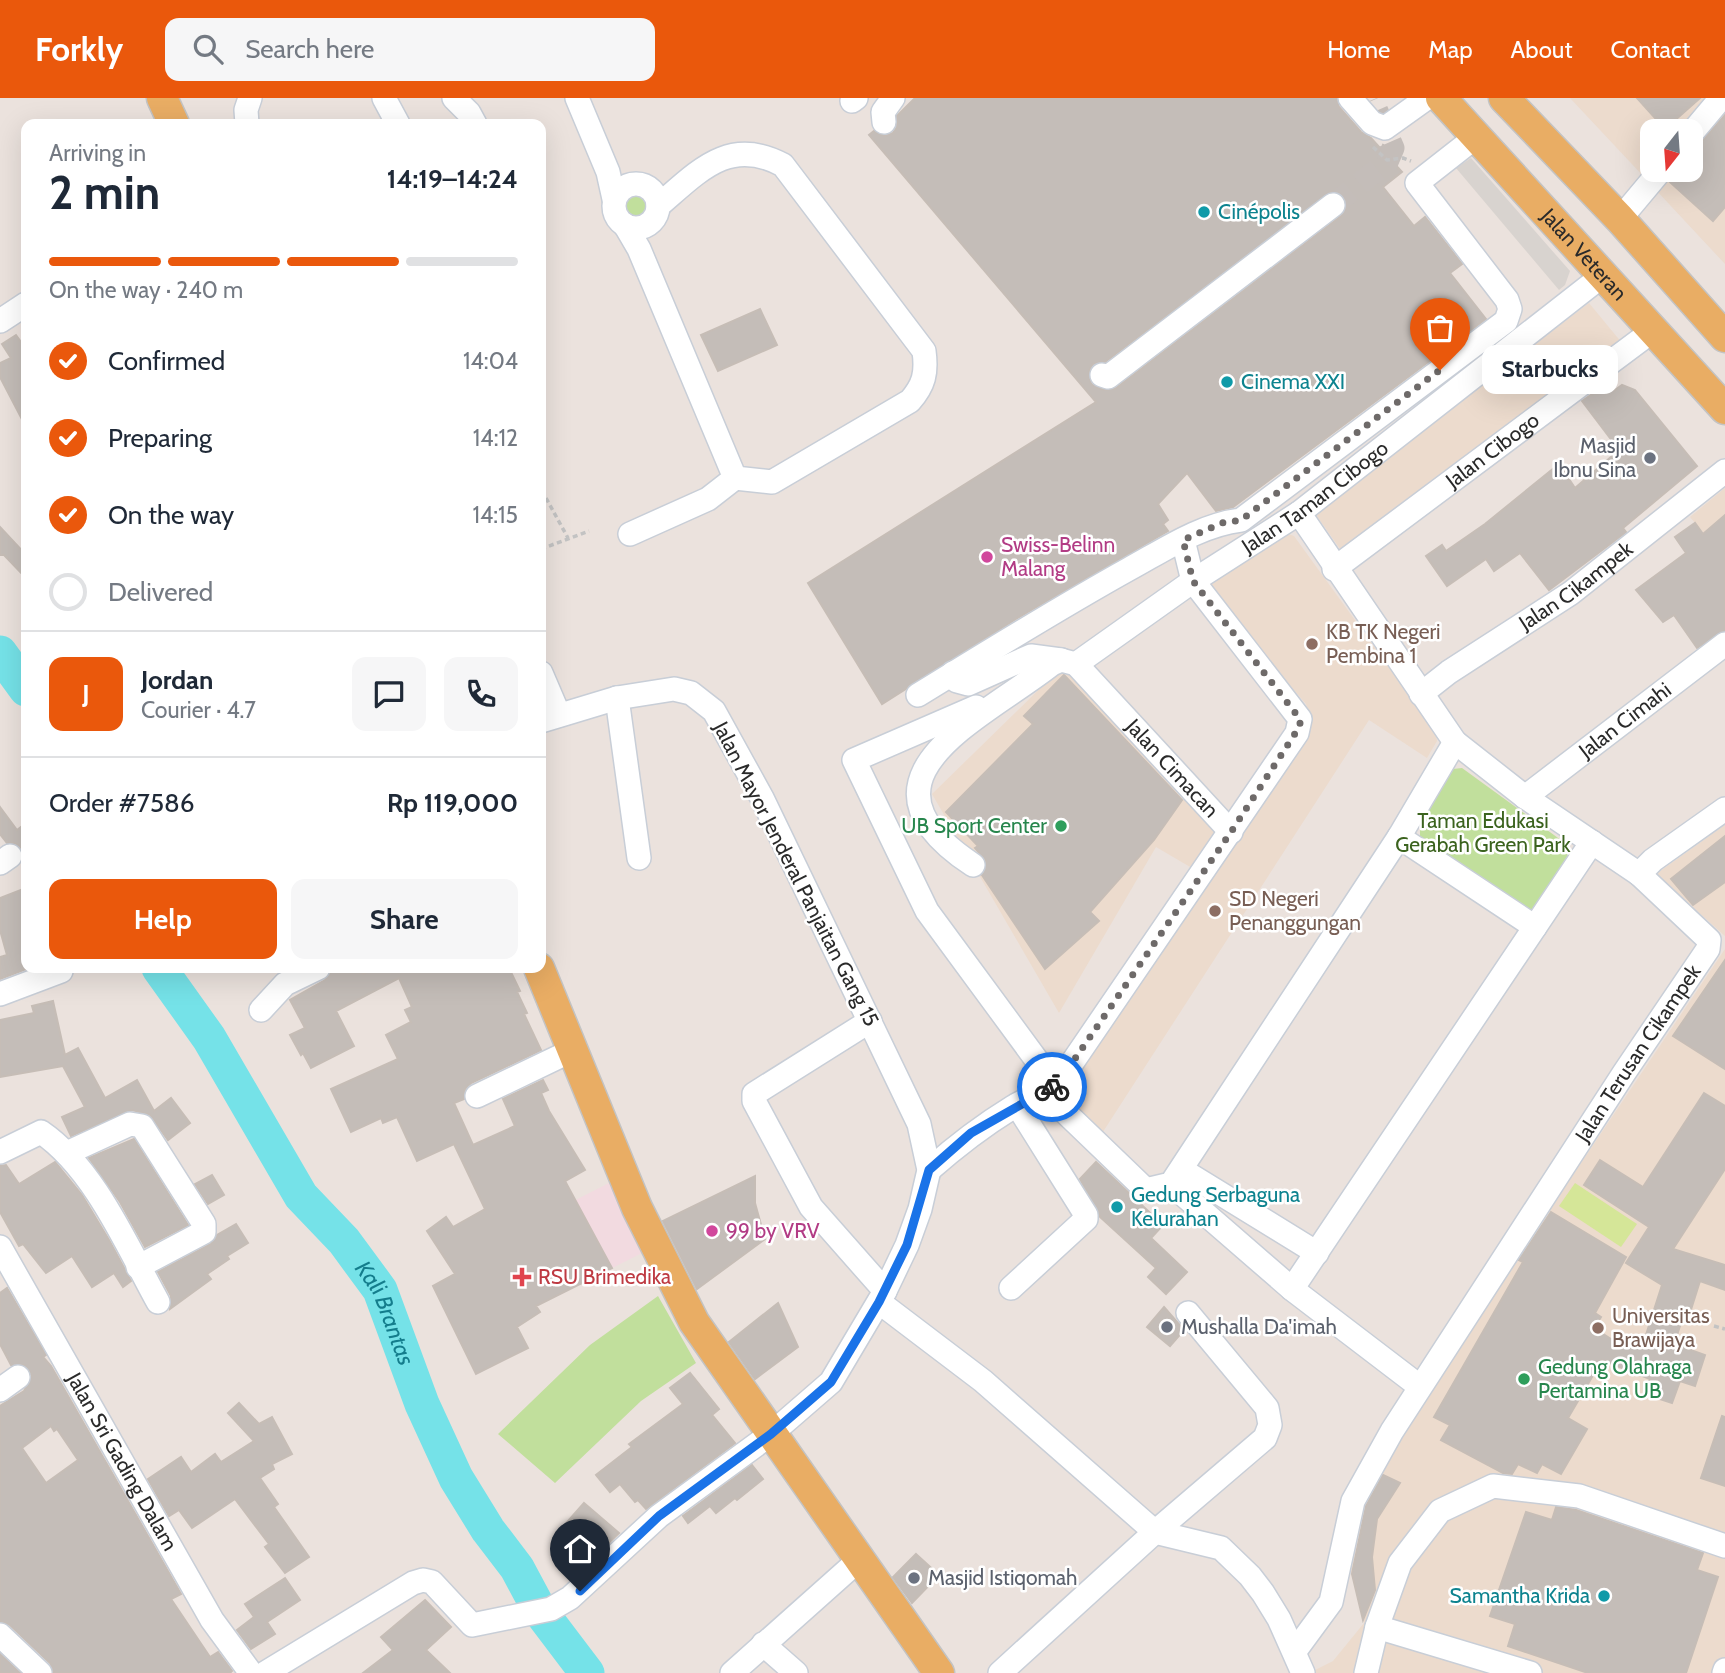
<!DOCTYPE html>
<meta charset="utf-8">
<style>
body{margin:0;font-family:Cabin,sans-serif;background:#f6f6f7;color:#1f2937;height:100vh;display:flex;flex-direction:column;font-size:26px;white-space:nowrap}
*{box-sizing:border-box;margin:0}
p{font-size:23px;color:#747a83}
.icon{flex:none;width:38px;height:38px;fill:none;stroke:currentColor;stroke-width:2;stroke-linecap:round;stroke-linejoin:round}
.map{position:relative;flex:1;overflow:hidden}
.panel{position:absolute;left:21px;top:21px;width:525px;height:854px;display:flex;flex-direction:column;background:#fff;border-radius:14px;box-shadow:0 7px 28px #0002}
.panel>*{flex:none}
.needle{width:46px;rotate:197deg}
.controls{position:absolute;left:1640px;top:21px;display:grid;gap:14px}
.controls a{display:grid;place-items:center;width:63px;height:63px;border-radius:14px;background:#fff;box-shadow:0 7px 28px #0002;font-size:35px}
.pin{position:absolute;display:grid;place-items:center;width:60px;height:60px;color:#fff;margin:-72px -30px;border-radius:50% 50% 50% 0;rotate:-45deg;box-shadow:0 0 7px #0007}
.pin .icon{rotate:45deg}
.courier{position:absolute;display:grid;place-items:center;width:70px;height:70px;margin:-35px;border:5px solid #1a73e8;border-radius:50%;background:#fff;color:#222;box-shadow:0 2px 9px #0007}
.bubble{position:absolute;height:49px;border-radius:14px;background:#fff;box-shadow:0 7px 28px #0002;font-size:23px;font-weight:800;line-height:49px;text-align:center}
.head em{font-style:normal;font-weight:800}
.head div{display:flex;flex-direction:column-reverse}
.head{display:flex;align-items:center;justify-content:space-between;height:119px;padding:0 28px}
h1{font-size:46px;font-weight:800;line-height:52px}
.bar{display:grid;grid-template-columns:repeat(4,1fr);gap:10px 7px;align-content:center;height:84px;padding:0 28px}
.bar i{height:9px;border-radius:5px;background:#e0e1e3}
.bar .current{background:#ea580c}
.bar p{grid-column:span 4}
.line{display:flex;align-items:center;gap:18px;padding:0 28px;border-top:2px solid #e0e1e3}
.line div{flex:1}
.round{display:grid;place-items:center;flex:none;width:74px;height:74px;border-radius:14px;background:#f6f6f7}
ol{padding:0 28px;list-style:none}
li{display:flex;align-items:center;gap:21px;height:77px}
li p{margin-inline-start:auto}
li .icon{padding:7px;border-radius:50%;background:#ea580c;color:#fff;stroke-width:4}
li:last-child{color:#747a83}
li i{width:38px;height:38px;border:4px solid #e0e1e3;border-radius:50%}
.primary-button{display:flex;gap:14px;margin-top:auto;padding:14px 28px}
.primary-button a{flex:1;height:80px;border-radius:14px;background:#ea580c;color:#fff;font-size:28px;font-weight:800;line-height:80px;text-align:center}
.primary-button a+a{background:#f6f6f7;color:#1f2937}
header{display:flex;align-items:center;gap:42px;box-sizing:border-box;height:98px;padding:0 35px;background:#ea580c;color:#fff}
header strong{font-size:33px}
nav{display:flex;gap:38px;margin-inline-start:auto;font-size:24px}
.search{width:490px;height:63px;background:#f6f6f7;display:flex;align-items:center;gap:18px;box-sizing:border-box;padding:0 24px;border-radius:14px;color:#747a83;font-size:26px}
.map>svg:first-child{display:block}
</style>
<header>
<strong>Forkly</strong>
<div class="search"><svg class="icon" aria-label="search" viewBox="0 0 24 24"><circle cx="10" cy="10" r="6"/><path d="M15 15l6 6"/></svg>Search here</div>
<nav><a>Home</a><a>Map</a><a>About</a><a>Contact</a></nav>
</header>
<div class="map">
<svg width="1725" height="1575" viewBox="0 0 1725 1575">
<rect width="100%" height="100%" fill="#ebe2dd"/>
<g fill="#ecdbcd">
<polygon points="1570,0 1714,0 1687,33 1652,33 1652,72 1645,80"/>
<polygon points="1725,9 1725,166 1656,92 1673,72 1690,72 1691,51"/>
<polygon points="1589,205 1622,245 1343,455 1314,414"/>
<polygon points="1725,390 1725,460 1690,419"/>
<polygon points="1286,435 1294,438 1436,634 1437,643 1427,660 1369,622 1099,1040 1058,1002 1311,625 1306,606 1217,504 1207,488 1212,482"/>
<polygon points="1063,568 1223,736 1197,773 1156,749 1059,915 932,696"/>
<polygon points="1725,727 1725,838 1656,776"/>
<polygon points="1725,851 1725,1575 1309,1575 1333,1563 1364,1525 1349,1467 1350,1427 1423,1300"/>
</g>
<polygon fill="#f2dae0" points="609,1085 644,1154 537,1208 540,1214 517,1229 528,1250 476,1276 433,1188 498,1154 493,1144"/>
<g fill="#c1df9c">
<circle cx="635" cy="108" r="13"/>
<path d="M1462 670 1565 745C1577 767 1546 794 1533 811H1524L1420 740V728L1453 671Z"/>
<polygon points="658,1198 696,1265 641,1303 555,1385 498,1336 590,1247"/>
</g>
<polygon fill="#d5e698" points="1575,1085 1637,1126 1621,1149 1559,1108"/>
<polygon fill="#d8d3cf" points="1471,60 1570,173 1565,187 1559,192 1456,70"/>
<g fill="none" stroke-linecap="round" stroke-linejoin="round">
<g stroke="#75e2e8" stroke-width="35">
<polyline points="0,555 26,591"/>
<path id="s1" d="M159 870 209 940 301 1098 344 1143 380 1192 422 1306 456 1380 488 1432 517 1470 540 1513 587 1575"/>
</g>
</g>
<g fill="#c4bdb8" stroke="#c6bdb6" stroke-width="2" fill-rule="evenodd">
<path d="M915 0H1336L1339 9 1361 34 1371 40 1402 74 1383 89 1414 128 1425 119 1462 166 1450 175 1486 221 1233 409 1216 413 1187 375 1158 406 1168 422 1163 426 1168 433 1016 521 882 606 808 485 1096 304 869 37 874 33 885 38 893 35 897 29V18ZM1332 93 1339 94 1347 105 1341 118 1116 290 1104 292 1091 286 1089 273 1093 266 1105 264Z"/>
<polygon points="1637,0 1700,0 1665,31"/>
<polygon points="1725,17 1725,109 1713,123 1670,84 1678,72 1690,72 1690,57"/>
<polygon points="760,211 777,247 718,273 701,237"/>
<polygon points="16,237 26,251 26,329 0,279 0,265 11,260 2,246"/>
<polygon points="1610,284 1615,292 1622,287 1635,292 1697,368 1623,430 1626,434 1549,492 1520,455 1494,473 1486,461 1447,488 1426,458 1442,447 1446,453 1485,426 1559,366 1575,390 1619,352 1582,303"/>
<polygon points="1725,417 1725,532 1697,550 1674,517 1663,524 1636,492 1686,455 1675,439 1695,425 1703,436"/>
<polygon points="0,429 26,457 26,480 4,457 0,457"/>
<polygon points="1064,577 1182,702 1154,742 1090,814 1099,823 1045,871 982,777 986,763 975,750 978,748 946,714 1033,626 1024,618"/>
<polygon points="0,709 17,732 26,725 26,748 22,751 15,745 7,745 0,736"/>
<polygon points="1725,738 1725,784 1693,807 1671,781"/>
<polygon points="26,790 26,871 0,881 0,859 7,857 0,832 0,800"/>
<polygon points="1725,862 1725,971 1673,938"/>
<polygon points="332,870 359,870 363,876 376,870 509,870 520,893 517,894 527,915 524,916 541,952 471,985 465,991 464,1001 454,1005 473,1047 515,1028 503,1001 543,982 548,992 541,995 549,1013 585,1072 565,1083 612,1170 536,1208 540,1214 517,1229 528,1250 476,1276 433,1188 455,1176 427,1133 446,1119 453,1129 485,1111 454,1046 417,1063 397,1019 383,1025 381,1020 351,1034 331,991 398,961 386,937 411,924 405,912 412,909 399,880 336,913 354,948 311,970 303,955 301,957 290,937 305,930 290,902 325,882"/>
<polygon points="53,903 65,957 78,950 105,1000 137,982 154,1013 171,1000 190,1025 168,1042 150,1017 132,1012 71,1038 62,1019 85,1009 63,968 0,979 0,922 34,915 32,908"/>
<polygon points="1704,995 1725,1008 1725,1071 1673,1151 1725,1167 1725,1192 1700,1183 1689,1218 1684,1216 1674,1246 1705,1257 1695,1288 1680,1283 1672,1305 1645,1296 1650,1281 1602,1262 1568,1320 1587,1331 1561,1376 1542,1366 1537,1375 1518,1366 1512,1376 1503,1375 1441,1342 1450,1327 1434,1319 1523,1164 1519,1162 1551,1114 1626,1159 1595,1215 1601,1219 1594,1230 1625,1250 1630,1238 1644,1243 1662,1187 1626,1165 1649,1129 1584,1087 1600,1062 1643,1089"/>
<polygon points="134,1041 188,1127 145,1149 120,1104 89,1060"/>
<polygon points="55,1064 82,1097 109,1142 131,1183 123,1189 114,1175 92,1189 72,1158 46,1175 23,1146 19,1148 0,1114 0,1068 6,1067 19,1086"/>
<polygon points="1096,1064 1163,1127 1151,1140 1187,1174 1166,1196 1148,1179 1156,1170 1100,1119 1080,1081"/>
<polygon points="212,1077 224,1097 208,1106 195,1086"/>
<polygon points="755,1078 755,1105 765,1141 697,1191 663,1123"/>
<polygon points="236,1126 248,1145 227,1158 229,1161 207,1176 211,1181 170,1211 171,1198 158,1174 211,1146 217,1137"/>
<path d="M7 1190 46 1257 43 1259 51 1268 181 1496 171 1501 210 1559 218 1554 232 1573 230 1575H54L50 1565 10 1527 0 1523V1308L24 1293 32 1278 24 1267H11L0 1246V1195ZM51 1328 54 1333 57 1331 78 1362 46 1385 22 1350Z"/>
<polygon points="778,1205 798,1249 755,1281 729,1244"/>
<polygon points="1164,1209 1184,1232 1170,1248 1147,1229"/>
<polygon points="690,1275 719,1311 712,1317 735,1345 646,1411 638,1402 635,1404 620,1386 610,1394 596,1377 632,1349 629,1346 683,1306 670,1290"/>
<polygon points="239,1305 259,1326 272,1319 292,1356 272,1366 274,1371 260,1380 278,1406 274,1409 309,1459 285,1475 265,1449 269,1446 235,1401 192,1430 179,1412 169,1418 148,1381 181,1359 191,1374 215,1356 221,1364 254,1343 228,1315"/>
<polygon points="1722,1318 1725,1319 1725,1388 1701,1380"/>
<polygon points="752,1367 763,1381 737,1402 735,1400 716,1415 710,1408 688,1425 683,1418"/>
<polygon points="1383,1377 1400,1385 1377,1421 1372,1459 1375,1492 1363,1522 1352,1476 1366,1408"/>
<polygon points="584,1405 619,1435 594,1459 561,1431"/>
<polygon points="1556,1409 1576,1412 1703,1455 1697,1472 1718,1479 1686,1575 1588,1575 1508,1548 1515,1526 1490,1518 1526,1414 1552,1422"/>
<polygon points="916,1456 939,1477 912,1505 893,1479"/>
<polygon points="285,1480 300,1502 267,1524 275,1536 251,1551 237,1532 254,1519 245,1506"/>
<polygon points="425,1502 451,1529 426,1552 450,1575 363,1575 393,1552 381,1539"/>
<polygon points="0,1556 20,1575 0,1575"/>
</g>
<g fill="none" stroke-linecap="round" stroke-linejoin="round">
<polyline stroke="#c4bdb9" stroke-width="23" stroke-dasharray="23 11" stroke-linecap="butt" points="1333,107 1387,64 1393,50 1372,2"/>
<g stroke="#c8ced7" stroke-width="26">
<g id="minor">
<polyline points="384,0 398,26"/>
<polyline points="454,0 469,15 475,26"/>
<polyline points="577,0 608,74 614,101"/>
<polyline points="1350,0 1372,25 1385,30 1427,0"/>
<polyline points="852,3 856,0"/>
<polyline points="884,24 883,14 893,0"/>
<polyline points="247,26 246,12 250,0"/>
<polyline points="1690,37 1721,0"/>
<circle cx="636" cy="108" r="22"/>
<polyline points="1620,121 1661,72"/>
<path d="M625 127 639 151 735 380 772 384 910 303C924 287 927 275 924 253L783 67C729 38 699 73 658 108"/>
<polyline points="0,223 26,206"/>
<polyline points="1102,277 1108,279 1333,107"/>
<polyline points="630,436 708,401 735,380"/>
<path id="s2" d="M1334 471 1651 234"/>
<path id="s3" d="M1076 566 1231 734"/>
<polyline points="541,575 559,617"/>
<polyline points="953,575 957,583 968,586 1031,558 1061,562"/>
<path id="s4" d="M1421 596 1449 574 1571 495 1725 373"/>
<path d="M918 597C988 554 1057 511 1129 471 1164 452 1200 427 1241 422L1506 223 1510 211 1507 202 1417 85 1477 38"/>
<polyline points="617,600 639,760"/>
<polyline points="976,609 854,662 927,813 1055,987"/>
<path id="s5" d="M1525 699 1725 546"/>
<polyline points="1399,739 1535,829"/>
<polyline points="0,765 10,758"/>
<path id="s6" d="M973 767C841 680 981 622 1052 566L1061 562 1076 566 1193 483 1299 415 1602 178"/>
<polyline points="1639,776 1653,762 1725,711"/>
<polyline points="0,896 61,873"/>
<polyline points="261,912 285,886 318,870"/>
<polyline points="870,923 754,996 754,1003 811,1109 885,1193"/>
<polyline points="1044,994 1146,1092 1171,1086 1399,739 1455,644"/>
<polyline points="477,998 573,952"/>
<path d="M0 1054 41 1034C94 1070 127 1148 158 1204"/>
<polyline points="67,1055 130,1026 142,1028 204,1126 204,1134 138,1169"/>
<path d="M929 1072C956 1048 982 1028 1013 1009 1029 999 1047 995 1061 981L1297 635 1300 621 1193 483 1183 442"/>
<polyline points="1182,1072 1317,1155"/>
<polyline points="1171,1086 1292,1191 1419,1288"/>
<path id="s7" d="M0 1149 212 1522 251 1575"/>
<polyline points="1011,1190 1086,1121 1086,1117 1017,1007"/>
<polyline points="1292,1191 1592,744"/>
<polyline points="879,1204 983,1283 1155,1434 1221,1450 1250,1478 1263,1495 1279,1521 1303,1575"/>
<polyline points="0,1292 18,1279"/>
<polyline points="1377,1529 1530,1575"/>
<polyline points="0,1537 40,1575"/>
<polyline points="763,1546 796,1575"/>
<path id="s8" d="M1295 1553 1331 1504 1353 1403 1392 1333 1624 975 1708 851 1709 842 1639 776 1525 699 1455 644 1299 415"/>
<polyline points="265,1575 413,1485 423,1482 432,1484 472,1527 551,1511 570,1500 659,1418 771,1336 831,1284 885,1193 907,1147 920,1111 929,1072 919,1026 762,700 714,613 691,595 674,591 617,600 541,623"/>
<polyline points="732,1575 860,1461"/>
<polyline points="1000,1575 1155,1434 1265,1340 1270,1327 1267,1310 1188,1215"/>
<polyline points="1366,1575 1377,1529 1400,1465 1440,1413 1493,1388 1579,1398 1725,1448"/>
<polyline points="1724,1575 1725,1572"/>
</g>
</g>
<g stroke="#c3c3c3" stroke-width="33">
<g id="major">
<polyline points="162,0 174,26"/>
<path id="s9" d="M1441 0 1725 311"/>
<polyline points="1504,0 1620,121 1725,239"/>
<polyline points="539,870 637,1110 694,1224 939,1575"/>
</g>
</g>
<g stroke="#c3c3c3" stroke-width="3.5" stroke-dasharray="5 3.5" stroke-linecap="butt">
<polyline points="1373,49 1387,62 1403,60 1411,63"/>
<polyline points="546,400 568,440"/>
<polyline points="541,451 589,433"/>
<polyline points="1714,1228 1725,1231"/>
</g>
<use href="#minor" stroke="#fff" stroke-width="23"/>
<use href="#major" stroke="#e9ad64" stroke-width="30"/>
</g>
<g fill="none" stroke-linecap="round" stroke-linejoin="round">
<polyline stroke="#6e6a69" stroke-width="7" stroke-dasharray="0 12.6" points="1052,989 1061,981 1231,734 1300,628 1300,621 1193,483 1183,442 1222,425 1241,422 1440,272"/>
<polyline stroke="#1a73e8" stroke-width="9" points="580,1493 659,1418 771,1336 831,1284 879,1204 907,1147 929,1072 971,1035 1052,989"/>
</g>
<g fill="#0f9aa8" stroke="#fff" stroke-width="2.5">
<circle cx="1204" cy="114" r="7"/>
<circle cx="1227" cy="284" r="7"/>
<circle cx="1117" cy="1109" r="7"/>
<circle cx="1604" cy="1498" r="7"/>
</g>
<g fill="#6b7280" stroke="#fff" stroke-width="2.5">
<circle cx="1650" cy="360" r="7"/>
<circle cx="1167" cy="1229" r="7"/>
<circle cx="914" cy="1480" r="7"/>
</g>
<g fill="#d1479c" stroke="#fff" stroke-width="2.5">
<circle cx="987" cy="459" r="7"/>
<circle cx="712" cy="1133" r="7"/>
</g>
<g fill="#8d6e63" stroke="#fff" stroke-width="2.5">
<circle cx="1312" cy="546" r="7"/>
<circle cx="1215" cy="813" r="7"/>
<circle cx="1598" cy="1230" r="7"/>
</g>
<g fill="#2e9e5b" stroke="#fff" stroke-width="2.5">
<circle cx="1061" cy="728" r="7"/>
<circle cx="1524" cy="1281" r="7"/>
</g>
<path fill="#e0444e" stroke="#fff" stroke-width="2.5" d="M518.5 1168.5h7v7h7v7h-7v7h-7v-7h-7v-7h7z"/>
<g text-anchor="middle" stroke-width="5" stroke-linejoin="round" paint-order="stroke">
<g font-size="21" fill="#0d838f" stroke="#fff" text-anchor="start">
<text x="1218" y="121">Cinépolis</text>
<text x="1241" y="291">Cinema XXI</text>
<text x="1131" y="1104">Gedung Serbaguna<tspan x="1131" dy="24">Kelurahan</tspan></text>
<text x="1590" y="1505" text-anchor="end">Samantha Krida</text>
</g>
<g font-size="21" fill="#2a2a2a" stroke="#fff">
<text dy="7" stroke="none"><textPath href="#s9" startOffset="212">Jalan Veteran</textPath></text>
<text dy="7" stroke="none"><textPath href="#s2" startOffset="198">Jalan Cibogo</textPath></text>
<text dy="7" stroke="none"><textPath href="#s6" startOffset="602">Jalan Taman Cibogo</textPath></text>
<text dy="7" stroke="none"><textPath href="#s4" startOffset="189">Jalan Cikampek</textPath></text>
<text dy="7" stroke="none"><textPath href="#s5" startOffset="126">Jalan Cimahi</textPath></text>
<text dy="7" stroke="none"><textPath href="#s3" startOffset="142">Jalan Cimacan</textPath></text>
<text transform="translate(796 776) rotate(63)" y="7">Jalan Mayor Jenderal Panjaitan Gang 15</text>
<text dy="7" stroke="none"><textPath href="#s8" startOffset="695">Jalan Terusan Cikampek</textPath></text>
<text dy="7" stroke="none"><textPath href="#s7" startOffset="247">Jalan Sri Gading Dalam</textPath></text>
</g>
<g font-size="21" fill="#5b616d" stroke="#fff" text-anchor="start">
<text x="1636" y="355" text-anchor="end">Masjid<tspan x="1636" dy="24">Ibnu Sina</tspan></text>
<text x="1181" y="1236">Mushalla Da'imah</text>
<text x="928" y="1487">Masjid Istiqomah</text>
</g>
<g font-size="21" fill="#b23c85" stroke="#fff" text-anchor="start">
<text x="1001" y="454">Swiss-Belinn<tspan x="1001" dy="24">Malang</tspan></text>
<text x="726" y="1140">99 by VRV</text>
</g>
<g font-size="21" fill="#785e54" stroke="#fff" text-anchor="start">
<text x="1326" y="541">KB TK Negeri<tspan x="1326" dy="24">Pembina 1</tspan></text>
<text x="1229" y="808">SD Negeri<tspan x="1229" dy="24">Penanggungan</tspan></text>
<text x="1612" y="1225">Universitas<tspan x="1612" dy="24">Brawijaya</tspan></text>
</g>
<g font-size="21" fill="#3b631e" stroke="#fff">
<text x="1483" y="730">Taman Edukasi<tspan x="1483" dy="24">Gerabah Green Park</tspan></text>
</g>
<g font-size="21" fill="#27864d" stroke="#fff" text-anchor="end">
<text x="1047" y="735">UB Sport Center</text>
<text x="1538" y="1276" text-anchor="start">Gedung Olahraga<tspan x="1538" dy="24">Pertamina UB</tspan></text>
</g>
<g font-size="21" fill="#be3a42" stroke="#fff" text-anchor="start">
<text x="538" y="1186">RSU Brimedika</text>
</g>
<g font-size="23" font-style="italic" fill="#147d8c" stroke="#fff">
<text dy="8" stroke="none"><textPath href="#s1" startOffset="415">Kali Brantas</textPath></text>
</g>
</g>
</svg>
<div class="controls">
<a><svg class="needle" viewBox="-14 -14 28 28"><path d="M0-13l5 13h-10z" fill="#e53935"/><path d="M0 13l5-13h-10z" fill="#747a83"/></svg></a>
</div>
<div class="pin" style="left:1440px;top:272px;background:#ea580c"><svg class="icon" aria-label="bag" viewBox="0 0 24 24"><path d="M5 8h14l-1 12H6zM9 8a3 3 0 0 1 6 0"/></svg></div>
<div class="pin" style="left:580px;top:1493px;background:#1f2937"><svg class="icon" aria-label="home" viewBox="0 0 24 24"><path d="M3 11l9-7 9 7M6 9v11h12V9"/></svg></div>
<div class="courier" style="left:1052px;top:989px"><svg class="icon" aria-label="bike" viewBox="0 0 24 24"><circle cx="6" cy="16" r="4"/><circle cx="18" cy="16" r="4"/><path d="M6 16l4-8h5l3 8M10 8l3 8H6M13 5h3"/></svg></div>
<div class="bubble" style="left:1482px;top:247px;width:136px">Starbucks</div>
<section class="panel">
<div class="head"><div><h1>2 min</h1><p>Arriving in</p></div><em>14:19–14:24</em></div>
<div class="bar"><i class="current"></i><i class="current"></i><i class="current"></i><i></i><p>On the way · 240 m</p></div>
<ol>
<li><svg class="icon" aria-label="check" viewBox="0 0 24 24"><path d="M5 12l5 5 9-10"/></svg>Confirmed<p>14:04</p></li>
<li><svg class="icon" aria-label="check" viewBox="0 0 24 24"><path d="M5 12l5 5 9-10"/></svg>Preparing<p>14:12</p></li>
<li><svg class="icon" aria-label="check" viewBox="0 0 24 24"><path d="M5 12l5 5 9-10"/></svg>On the way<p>14:15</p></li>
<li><i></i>Delivered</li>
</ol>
<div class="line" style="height:126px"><b class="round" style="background:#ea580c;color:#fff">J</b><div><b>Jordan</b><p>Courier · 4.7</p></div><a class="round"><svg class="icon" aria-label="chat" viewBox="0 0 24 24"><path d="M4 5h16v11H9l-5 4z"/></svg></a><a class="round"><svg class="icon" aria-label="phone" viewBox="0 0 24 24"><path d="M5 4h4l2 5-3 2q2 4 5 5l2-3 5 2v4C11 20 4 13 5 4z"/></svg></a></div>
<div class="line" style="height:91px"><div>Order #7586</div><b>Rp 119,000</b></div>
<div class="primary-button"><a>Help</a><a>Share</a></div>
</section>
</div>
